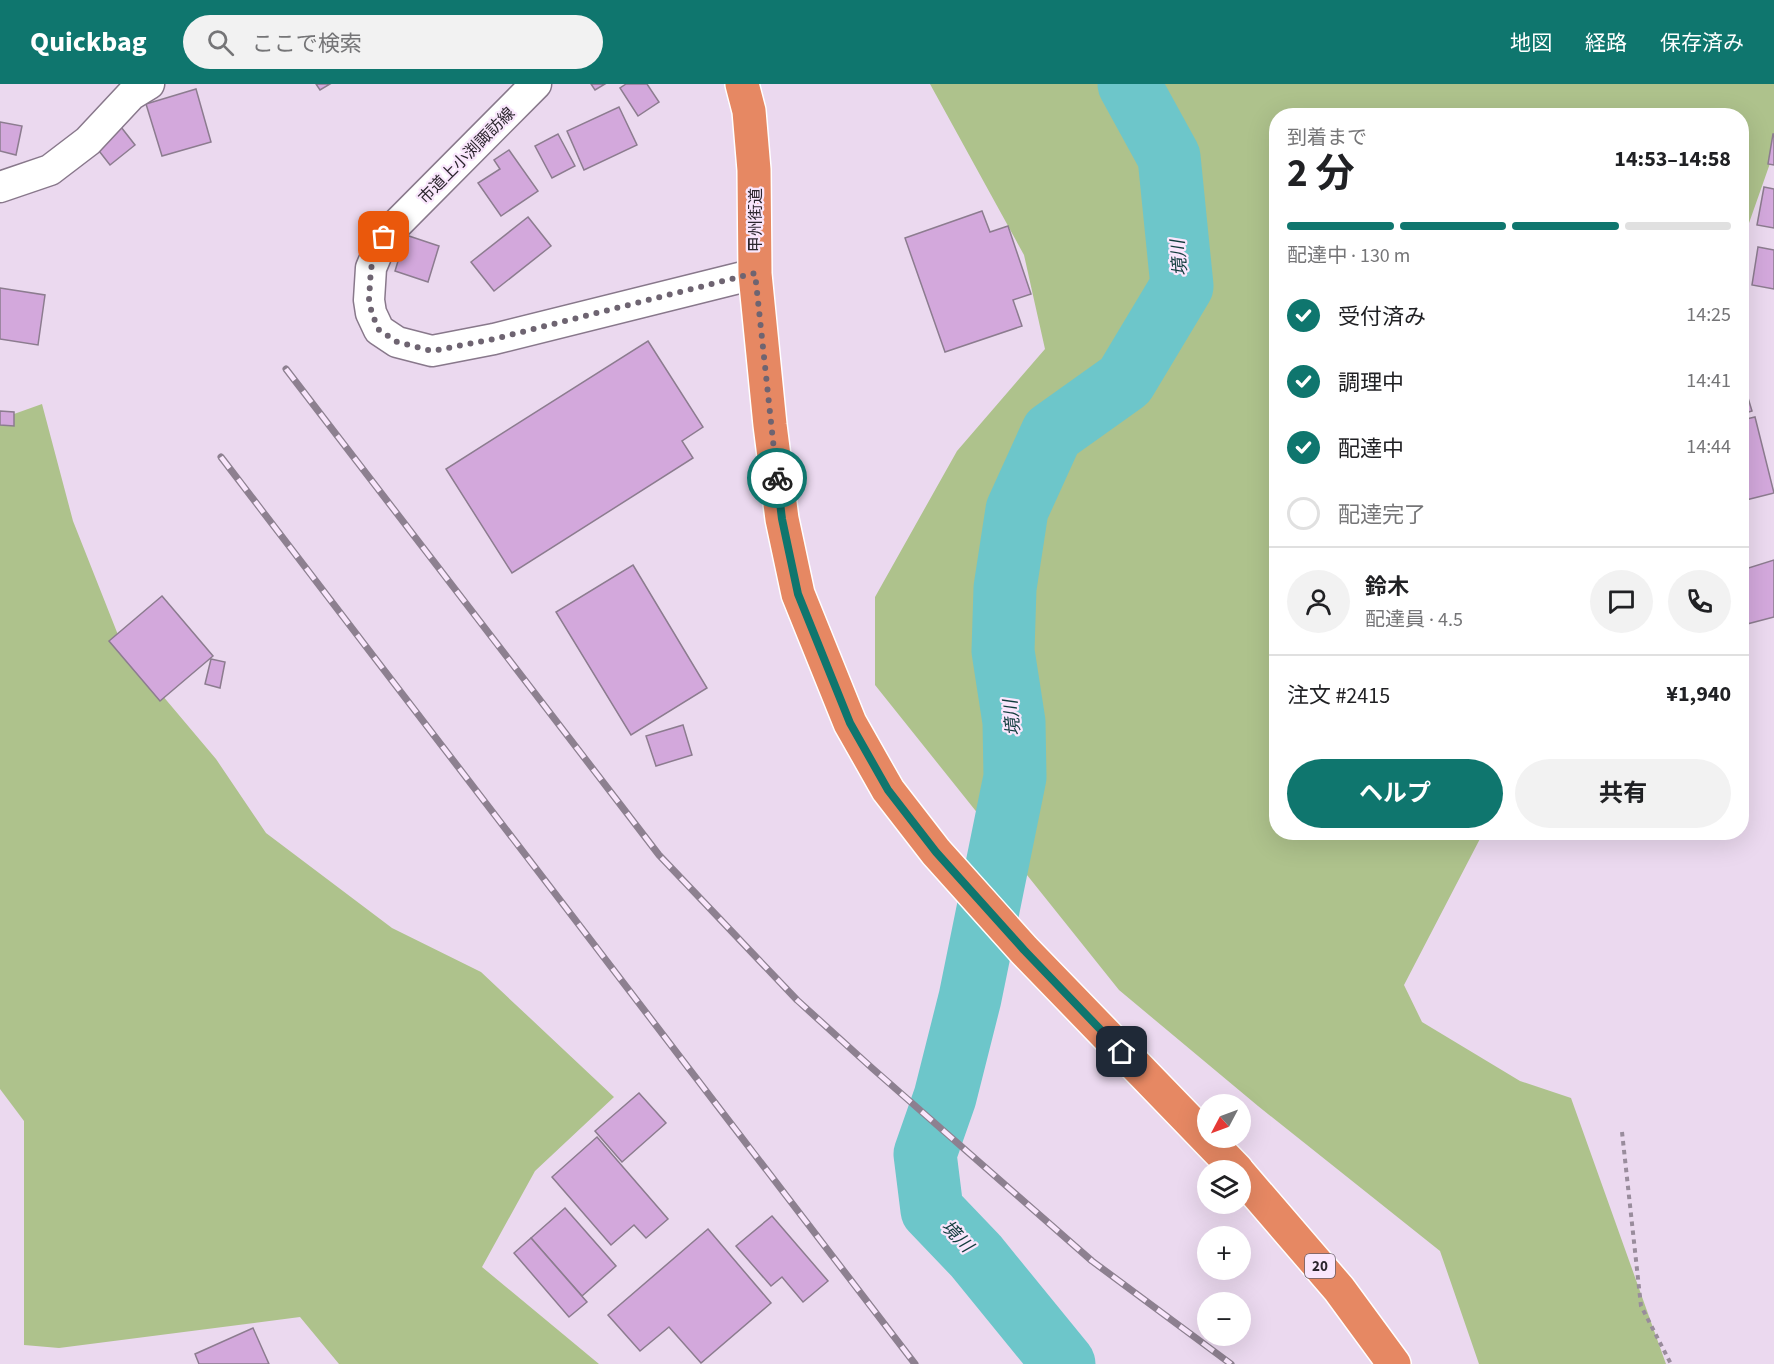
<!DOCTYPE html>
<html lang="ja">
<meta charset="utf-8">
<style>
body{margin:0;font-family:"Source Sans 3","Noto Sans JP",sans-serif;background:#f2f2f2;color:#202124;height:100vh;display:flex;flex-direction:column;font-size:22px;white-space:nowrap}
*{box-sizing:border-box;margin:0}
p{font-size:20px;color:#757577}
.icon{flex:none;width:33px;height:33px;fill:none;stroke:currentColor;stroke-width:2;stroke-linecap:round;stroke-linejoin:round}
.map{position:relative;flex:1;overflow:hidden}
.details{position:absolute;left:1269px;top:24px;width:480px;height:732px;display:flex;flex-direction:column;background:#fff;border-radius:24px;box-shadow:0 6px 24px #0002}
.details>*{flex:none}
.needle{width:39px;rotate:229deg}
.buttons{position:absolute;left:1197px;top:1010px;display:grid;gap:12px}
.buttons a{display:grid;place-items:center;width:54px;height:54px;border-radius:50%;background:#fff;box-shadow:0 6px 24px #0002;font-size:30px}
.pin{position:absolute;display:grid;place-items:center;width:51px;height:51px;color:#fff;margin:-26px;border-radius:12px;box-shadow:0 3px 9px #0006}
.courier{position:absolute;display:grid;place-items:center;width:60px;height:60px;margin:-30px;border:4px solid #0f766e;border-radius:50%;background:#fff;color:#222;box-shadow:0 2px 8px #0007}
.headline em{font-style:normal;font-weight:700}
.headline div{display:flex;flex-direction:column-reverse}
.headline{display:flex;align-items:center;justify-content:space-between;height:102px;padding:0 18px}
h1{font-size:39px;font-weight:700;line-height:45px}
.bar{display:grid;grid-template-columns:repeat(4,1fr);gap:9px 6px;align-content:center;height:72px;padding:0 18px}
.bar i{height:8px;border-radius:4px;background:#e0e0e0}
.bar .current{background:#0f766e}
.bar p{grid-column:span 4}
.line{display:flex;align-items:center;gap:15px;padding:0 18px;border-top:2px solid #e0e0e0}
.line div{flex:1}
.round{display:grid;place-items:center;flex:none;width:63px;height:63px;border-radius:32px;background:#f2f2f2}
ol{padding:0 18px;list-style:none}
li{display:flex;align-items:center;gap:18px;height:66px}
li p{margin-inline-start:auto}
li .icon{padding:6px;border-radius:50%;background:#0f766e;color:#fff;stroke-width:4}
li:last-child{color:#757577}
li i{width:33px;height:33px;border:3px solid #e0e0e0;border-radius:50%}
.primary-button{display:flex;gap:12px;margin-top:auto;padding:12px 18px}
.primary-button a{flex:1;height:69px;border-radius:36px;background:#0f766e;color:#fff;font-size:24px;font-weight:700;line-height:69px;text-align:center}
.primary-button a+a{background:#f2f2f2;color:#202124}
header{display:flex;align-items:center;gap:36px;box-sizing:border-box;height:84px;padding:0 30px;background:#0f766e;color:#fff}
header strong{font-size:28px}
nav{display:flex;gap:33px;margin-inline-start:auto;font-size:21px}
.search{width:420px;height:54px;background:#f2f2f2;display:flex;align-items:center;gap:15px;box-sizing:border-box;padding:0 21px;border-radius:33px;color:#757577;font-size:22px}
.map>svg:first-child{display:block}
</style>
<header>
<strong>Quickbag</strong>
<div class="search"><svg class="icon" aria-label="search" viewBox="0 0 24 24"><circle cx="10" cy="10" r="6"/><path d="M15 15l6 6"/></svg>ここで検索</div>
<nav><a>地図</a><a>経路</a><a>保存済み</a></nav>
</header>
<div class="map">
<svg width="1774" height="1280" viewBox="0 0 1774 1280">
<rect width="100%" height="100%" fill="#ebd9ef"/>
<g fill="#aec28c">
<polygon points="930,0 1774,0 1774,68 1742,159 1742,32 1276,32 1276,748 1483,749 1404,901 1422,938 1520,997 1571,1014 1666,1280 1479,1280 1440,1167 1258,1022 1119,906 875,601 875,513 957,367 1045,265 1024,171"/>
<polygon points="42,320 73,437 124,566 216,675 266,749 392,844 481,888 614,1013 535,1087 482,1183 599,1280 339,1280 300,1233 59,1264 24,1261 24,1037 0,1005 0,335"/>
</g>
<g fill="none" stroke-linecap="round" stroke-linejoin="round">
<polyline stroke="#6dc6ca" stroke-width="63" points="1064,1280 976,1172 932,1126 925,1070 945,1013 970,914 1015,693 1014,638 1003,567 1005,504 1017,426 1052,349 1125,297 1182,202 1169,73 1129,0"/>
</g>
<g fill="#d3a8dc" stroke="#8c7c8f" stroke-width="1.5">
<polygon points="316,0 330,0 320,6"/>
<polygon points="591,0 605,0 595,6"/>
<polygon points="626,0 647,0 659,18 638,32 620,4"/>
<polygon points="196,5 211,58 162,72 146,20"/>
<polygon points="619,23 637,61 584,86 567,47"/>
<polygon points="0,38 22,42 16,71 0,67"/>
<polygon points="121,43 135,61 110,81 96,63"/>
<polygon points="558,50 575,82 552,94 535,62"/>
<polygon points="1773,50 1774,50 1774,81 1768,80"/>
<polygon points="509,66 538,107 501,132 478,99 500,85 494,76"/>
<polygon points="1764,103 1774,105 1774,144 1757,141"/>
<polygon points="982,127 990,148 1008,142 1031,210 1013,216 1022,242 945,268 905,154"/>
<polygon points="528,133 551,162 494,207 471,178"/>
<polygon points="406,151 439,162 428,198 395,187"/>
<polygon points="1758,163 1774,166 1774,205 1752,201"/>
<polygon points="0,204 45,211 38,261 0,255"/>
<polygon points="648,257 703,343 682,357 693,374 512,489 446,385"/>
<polygon points="1742,294 1752,327 1742,330"/>
<polygon points="0,327 14,328 14,342 0,341"/>
<polygon points="1755,333 1774,409 1742,417 1742,336"/>
<polygon points="1774,476 1774,533 1747,540 1742,523 1742,486"/>
<polygon points="633,481 707,604 631,651 556,528"/>
<polygon points="162,512 213,572 160,617 109,557"/>
<polygon points="211,575 225,578 220,604 205,600"/>
<polygon points="683,641 692,671 656,682 646,652"/>
<polygon points="639,1009 666,1039 622,1078 595,1047"/>
<polygon points="597,1053 668,1135 646,1154 634,1141 611,1161 552,1093"/>
<polygon points="565,1124 616,1182 582,1212 531,1154"/>
<polygon points="772,1132 828,1197 803,1218 782,1193 771,1202 736,1162"/>
<polygon points="708,1145 771,1219 701,1279 669,1243 640,1267 608,1231"/>
<polygon points="531,1154 587,1218 569,1233 514,1169"/>
<polygon points="253,1244 269,1280 199,1280 195,1270"/>
</g>
<g fill="none" stroke-linecap="round" stroke-linejoin="round">
<g stroke="#88788b" stroke-width="33">
<g id="street">
<polyline points="536,0 384,153 371,184 369,216 371,229 379,246 397,258 432,267 494,255 755,190"/>
<polyline points="0,103 50,86 88,57 131,11 149,0"/>
</g>
</g>
<g stroke="#fff" stroke-width="36">
<g id="highway">
<polyline points="742,0 749,27 754,86 755,190 770,341 782,435 798,510 850,639 888,706 936,768 1024,866 1237,1086"/>
<polyline points="1240,1090 1339,1205 1394,1280"/>
</g>
</g>
<polyline stroke="#998c9c" stroke-width="4" stroke-dasharray="4.5 4.5" stroke-linecap="butt" points="1622,1048 1641,1222 1671,1280"/>
<use href="#street" stroke="#fff" stroke-width="30"/>
<use href="#highway" stroke="#e68863" stroke-width="33"/>
<g stroke="#8d8090" stroke-width="7">
<g id="rail">
<polyline points="286,285 659,771 797,916 872,984 1092,1177 1231,1280"/>
<polyline points="221,373 915,1280"/>
</g>
</g>
<use href="#rail" stroke="#f9e6fc" stroke-width="4.5" stroke-dasharray="14" stroke-linecap="butt"/>
</g>
<g fill="none" stroke-linecap="round" stroke-linejoin="round">
<polyline stroke="#6e6471" stroke-width="6" stroke-dasharray="0 10.8" points="384,153 371,184 369,216 372,230 379,246 397,258 432,267 494,255 755,189 777,394"/>
<polyline stroke="#0f766e" stroke-width="8" points="777,394 782,435 798,510 850,639 888,706 936,768 1024,866 1122,968"/>
</g>
<g text-anchor="middle" stroke-width="4.5" stroke-linejoin="round" paint-order="stroke">
<rect fill="#f9e6fc" stroke="#695f6b" stroke-width="1.5" x="1305" y="1170" width="30" height="24" rx="4.5"/>
<g font-size="15" font-weight="bold" fill="#2b252d">
<text x="1320" y="1187">20</text>
</g>
<g font-size="16" fill="#2b252d" stroke="#f9e6fc">
<text transform="translate(466 71) rotate(-45)" y="6">市道上小渕諏訪線</text>
<text transform="translate(755 136) rotate(-90)" y="6">甲州街道</text>
</g>
<g font-size="18" font-style="italic" fill="#113c3d" stroke="#f9e6fc">
<text transform="translate(1179 174) rotate(-95)" y="6">境川</text>
<text transform="translate(1012 634) rotate(-96)" y="6">境川</text>
<text transform="translate(957 1152) rotate(46)" y="6">境川</text>
</g>
</g>
</svg>
<div class="buttons">
<a><svg class="needle" viewBox="-14 -14 28 28"><path d="M0-13l5 13h-10z" fill="#e53935"/><path d="M0 13l5-13h-10z" fill="#757577"/></svg></a>
<a><svg class="icon" aria-label="layers" viewBox="0 0 24 24"><path d="M12 4l9 5-9 5-9-5zM3 14l9 5 9-5"/></svg></a>
<a>+</a>
<a>−</a>
</div>
<div class="pin" style="left:384px;top:153px;background:#ea580c"><svg class="icon" aria-label="bag" viewBox="0 0 24 24"><path d="M5 8h14l-1 12H6zM9 8a3 3 0 0 1 6 0"/></svg></div>
<div class="pin" style="left:1122px;top:968px;background:#1f2937"><svg class="icon" aria-label="home" viewBox="0 0 24 24"><path d="M3 11l9-7 9 7M6 9v11h12V9"/></svg></div>
<div class="courier" style="left:777px;top:394px"><svg class="icon" aria-label="bike" viewBox="0 0 24 24"><circle cx="6" cy="16" r="4"/><circle cx="18" cy="16" r="4"/><path d="M6 16l4-8h5l3 8M10 8l3 8H6M13 5h3"/></svg></div>
<section class="details">
<div class="headline"><div><h1>2 分</h1><p>到着まで</p></div><em>14:53–14:58</em></div>
<div class="bar"><i class="current"></i><i class="current"></i><i class="current"></i><i></i><p>配達中 · 130 m</p></div>
<ol>
<li><svg class="icon" aria-label="check" viewBox="0 0 24 24"><path d="M5 12l5 5 9-10"/></svg>受付済み<p>14:25</p></li>
<li><svg class="icon" aria-label="check" viewBox="0 0 24 24"><path d="M5 12l5 5 9-10"/></svg>調理中<p>14:41</p></li>
<li><svg class="icon" aria-label="check" viewBox="0 0 24 24"><path d="M5 12l5 5 9-10"/></svg>配達中<p>14:44</p></li>
<li><i></i>配達完了</li>
</ol>
<div class="line" style="height:108px"><a class="round"><svg class="icon" aria-label="person" viewBox="0 0 24 24"><circle cx="12" cy="8" r="4"/><path d="M4 21q1-7 8-7t8 7"/></svg></a><div><b>鈴木</b><p>配達員 · 4.5</p></div><a class="round"><svg class="icon" aria-label="chat" viewBox="0 0 24 24"><path d="M4 5h16v11H9l-5 4z"/></svg></a><a class="round"><svg class="icon" aria-label="phone" viewBox="0 0 24 24"><path d="M5 4h4l2 5-3 2q2 4 5 5l2-3 5 2v4C11 20 4 13 5 4z"/></svg></a></div>
<div class="line" style="height:78px"><div>注文 #2415</div><b>¥1,940</b></div>
<div class="primary-button"><a>ヘルプ</a><a>共有</a></div>
</section>
</div>
